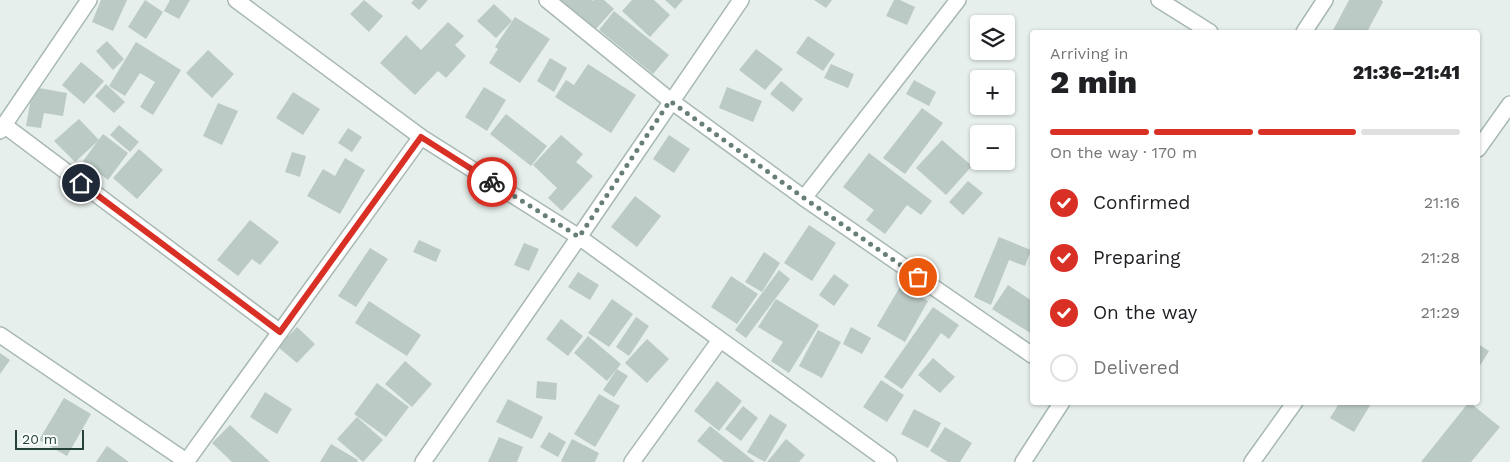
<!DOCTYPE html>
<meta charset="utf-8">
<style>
body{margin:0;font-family:"Work Sans",sans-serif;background:#f2f2f2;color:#202124;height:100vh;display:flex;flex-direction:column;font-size:19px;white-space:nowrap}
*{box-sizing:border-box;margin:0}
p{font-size:16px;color:#757577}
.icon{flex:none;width:28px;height:28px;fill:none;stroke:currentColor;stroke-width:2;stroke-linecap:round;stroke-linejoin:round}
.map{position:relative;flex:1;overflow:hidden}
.side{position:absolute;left:1030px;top:30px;width:450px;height:375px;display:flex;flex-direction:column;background:#fff;border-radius:5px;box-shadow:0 1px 4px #0004}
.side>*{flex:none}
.controls{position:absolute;left:970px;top:15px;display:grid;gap:10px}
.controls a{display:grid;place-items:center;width:45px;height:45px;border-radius:5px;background:#fff;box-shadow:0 1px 4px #0004;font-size:25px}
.scale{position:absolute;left:15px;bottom:12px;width:69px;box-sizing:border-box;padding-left:5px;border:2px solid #24423a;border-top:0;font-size:14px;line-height:18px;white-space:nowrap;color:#24423a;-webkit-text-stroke:4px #f7fbf9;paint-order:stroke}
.pin{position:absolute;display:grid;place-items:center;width:42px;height:42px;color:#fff;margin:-21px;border:2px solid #fff;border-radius:50%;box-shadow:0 1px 5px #0007}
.courier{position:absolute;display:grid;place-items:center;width:50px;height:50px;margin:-25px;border:4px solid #d93025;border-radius:50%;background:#fff;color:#222;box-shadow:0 1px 6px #0007}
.headline em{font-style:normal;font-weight:800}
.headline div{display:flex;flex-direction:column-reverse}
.headline{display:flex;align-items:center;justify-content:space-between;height:85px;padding:0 20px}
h1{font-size:32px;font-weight:800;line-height:38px}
.bar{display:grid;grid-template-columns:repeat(4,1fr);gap:8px 5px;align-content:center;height:60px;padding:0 20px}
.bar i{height:6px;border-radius:4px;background:#e0e0e0}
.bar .current{background:#d93025}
.bar p{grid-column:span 4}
ol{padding:0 20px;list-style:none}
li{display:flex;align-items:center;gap:15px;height:55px}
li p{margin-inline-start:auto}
li .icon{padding:5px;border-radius:50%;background:#d93025;color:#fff;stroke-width:4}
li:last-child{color:#757577}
li i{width:28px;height:28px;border:2px solid #e0e0e0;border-radius:50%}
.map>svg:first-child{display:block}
</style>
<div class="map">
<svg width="1510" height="462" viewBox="0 0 1510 462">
<rect width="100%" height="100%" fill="#e6efeb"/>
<g fill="#bbcac4">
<polygon points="101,0 127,0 113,31 92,22"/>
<polygon points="145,0 163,12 146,39 128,27"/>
<polygon points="170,0 190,0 179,19 164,11"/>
<polygon points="364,0 383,16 369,32 350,14"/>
<polygon points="414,0 428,0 419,10 411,3"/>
<polygon points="560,0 592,0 593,1 594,0 604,0 614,9 594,31"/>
<polygon points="632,0 654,0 670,15 650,37 622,11"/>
<polygon points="665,0 683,0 675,9"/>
<polygon points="814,0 832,0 826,8"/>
<polygon points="894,0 900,0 915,7 907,25 886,16"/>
<polygon points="1349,0 1381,0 1383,2 1367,32 1332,32"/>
<polygon points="494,4 512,21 496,38 477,21"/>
<polygon points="614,11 669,55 653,74 599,30"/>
<polygon points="515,17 550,39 520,83 489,63 498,49 495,47"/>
<polygon points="448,22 464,36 455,45 466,56 446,78 438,71 415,95 380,63 406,35 421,50"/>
<polygon points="808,36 835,54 823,71 796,53"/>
<polygon points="107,41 124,59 113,70 96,51"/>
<polygon points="136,42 181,70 153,115 140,107 155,82 140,73 125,96 109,86"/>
<polygon points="756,49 783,69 765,90 739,70"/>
<polygon points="208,50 234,74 212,98 186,73"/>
<polygon points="550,58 567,68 554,92 537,81"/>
<polygon points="81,62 104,81 84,104 62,85"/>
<polygon points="588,64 636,95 611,133 555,97 566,80 574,85"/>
<polygon points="831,64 854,74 848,88 824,78"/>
<polygon points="914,80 936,92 929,106 906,94"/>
<polygon points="781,81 803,99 793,112 770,94"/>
<polygon points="106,84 125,102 114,113 95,96"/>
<polygon points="33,87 67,93 63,116 44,113 41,128 26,126"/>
<polygon points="484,87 506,100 487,131 465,117"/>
<polygon points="727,87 762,101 753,122 719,108"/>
<polygon points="293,92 320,109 303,135 276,118"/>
<polygon points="218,103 238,111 222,145 203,136"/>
<polygon points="922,108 943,123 905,174 883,158"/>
<polygon points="506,114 547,146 531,166 490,134"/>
<polygon points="79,119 99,140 75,162 54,141"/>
<polygon points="119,125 139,142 130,152 110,135"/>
<polygon points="348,128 362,137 352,152 338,143"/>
<polygon points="103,134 128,153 108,180 83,161"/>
<polygon points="561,135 583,154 576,162 593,176 562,211 548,198 557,188 533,165"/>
<polygon points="669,135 690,149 674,173 653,159"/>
<polygon points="942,140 972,166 946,195 916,168"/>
<polygon points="139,149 163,170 137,199 113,178"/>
<polygon points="292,152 306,156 300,177 285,172"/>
<polygon points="869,153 932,201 921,215 907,205 885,234 866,220 874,210 843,187"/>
<polygon points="345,158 365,170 340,214 307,196 323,169 335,176"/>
<polygon points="968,181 983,193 963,215 949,202"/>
<polygon points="635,196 661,216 637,247 611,227"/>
<polygon points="250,220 279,242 260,265 252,259 238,276 217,260"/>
<polygon points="809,225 836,243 812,281 784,263"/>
<polygon points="999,237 1031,250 1025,266 1009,260 991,305 974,297"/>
<polygon points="419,240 441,250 436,262 413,252"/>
<polygon points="524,243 539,249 529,271 514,265"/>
<polygon points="370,248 388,259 356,307 338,296"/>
<polygon points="764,252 780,263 762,292 745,282"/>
<polygon points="779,270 790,279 746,338 735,330"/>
<polygon points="578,272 599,285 590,300 568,287"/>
<polygon points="834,274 849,285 834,306 819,295"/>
<polygon points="731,276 758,294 737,324 711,307"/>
<polygon points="901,285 928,301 905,342 877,326"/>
<polygon points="1008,285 1032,301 1032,334 992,309"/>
<polygon points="612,299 633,314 609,347 588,333"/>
<polygon points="776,299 819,325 789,373 771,361 783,342 758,327"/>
<polygon points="369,301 421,335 407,356 355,323"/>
<polygon points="933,307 959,325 949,339 941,333 902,389 884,377"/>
<polygon points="636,317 649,326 629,356 616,347"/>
<polygon points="561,319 583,336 568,356 546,339"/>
<polygon points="297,327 315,344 297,363 278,347"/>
<polygon points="851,327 871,338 862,354 843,344"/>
<polygon points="818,330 841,342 822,378 799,366"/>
<polygon points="588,336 621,364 607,381 574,353"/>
<polygon points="647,339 669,359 647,383 625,363"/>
<polygon points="1478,344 1489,351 1478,369"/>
<polygon points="0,353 10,360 0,374"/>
<polygon points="933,358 955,377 940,393 918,375"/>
<polygon points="405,361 432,384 412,407 385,384"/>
<polygon points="617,369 628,376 614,397 603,390"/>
<polygon points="881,380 904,395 887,422 863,407"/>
<polygon points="537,381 557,383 556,400 536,398"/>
<polygon points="717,381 742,401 719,431 694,411"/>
<polygon points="377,383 409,407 386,437 354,414"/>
<polygon points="265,392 292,409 277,434 250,417"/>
<polygon points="599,394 620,406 595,447 574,434"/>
<polygon points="64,398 91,414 67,456 39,440"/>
<polygon points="508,399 543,417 532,439 496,422"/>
<polygon points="1340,402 1372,402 1354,432 1330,418"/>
<polygon points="1469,402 1500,427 1471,462 1421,462"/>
<polygon points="743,406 758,418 741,441 725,429"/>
<polygon points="914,409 941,423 928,448 901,434"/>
<polygon points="770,414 787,425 765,462 747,452"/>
<polygon points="357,417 383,440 363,462 337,439"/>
<polygon points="230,425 270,462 232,462 212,443"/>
<polygon points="710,426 755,462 724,462 697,441"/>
<polygon points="945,427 972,443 960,462 948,462 930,451"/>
<polygon points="549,432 566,442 558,457 540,447"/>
<polygon points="499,437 523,447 517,462 488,462"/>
<polygon points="572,439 599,453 595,462 563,462 561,461"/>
<polygon points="786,439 805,455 799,462 767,462"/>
<polygon points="331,444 358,460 357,462 320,462"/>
<polygon points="107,446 129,462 96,462"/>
</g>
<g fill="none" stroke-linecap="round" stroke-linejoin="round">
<g stroke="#a8b8b2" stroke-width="18">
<g id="street">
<polyline points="236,0 421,137 579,237 889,462"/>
<polyline points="547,0 671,101 804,198 1032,355"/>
<polyline points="1159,0 1210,32"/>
<polyline points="1304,32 1325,0"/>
<polyline points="4,125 280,332"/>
<polyline points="0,131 89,0"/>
<polyline points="1478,149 1510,104"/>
<polyline points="804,198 958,0"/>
<polyline points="0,335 186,461"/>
<polyline points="186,462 421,137"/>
<polyline points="423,462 579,237 741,0"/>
<polyline points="632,462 720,340"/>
<polyline points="1023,462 1062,402"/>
<polyline points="1252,462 1295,402"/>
</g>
</g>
<use href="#street" stroke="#fff" stroke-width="15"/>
</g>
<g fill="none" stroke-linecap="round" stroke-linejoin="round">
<polyline stroke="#687f78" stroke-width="5" stroke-dasharray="0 9" points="492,182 579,237 670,101 804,198 918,277"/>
<polyline stroke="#d93025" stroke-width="6" points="81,183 280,332 421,137 492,182"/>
</g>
</svg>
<div class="controls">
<a><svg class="icon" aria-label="layers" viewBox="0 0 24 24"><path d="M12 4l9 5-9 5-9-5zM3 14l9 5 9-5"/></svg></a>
<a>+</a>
<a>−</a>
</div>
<div class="scale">20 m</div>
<div class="pin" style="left:918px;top:277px;background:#ea580c"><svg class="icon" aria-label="bag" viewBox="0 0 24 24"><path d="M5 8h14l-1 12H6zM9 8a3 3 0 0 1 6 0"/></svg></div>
<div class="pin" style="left:81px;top:183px;background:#1f2937"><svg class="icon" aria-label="home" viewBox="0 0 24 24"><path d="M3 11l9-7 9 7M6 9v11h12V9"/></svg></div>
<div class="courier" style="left:492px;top:182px"><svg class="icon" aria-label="bike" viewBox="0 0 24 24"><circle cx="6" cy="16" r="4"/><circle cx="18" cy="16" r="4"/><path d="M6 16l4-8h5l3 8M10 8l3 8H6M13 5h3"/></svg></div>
<section class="side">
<div class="headline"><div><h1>2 min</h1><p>Arriving in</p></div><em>21:36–21:41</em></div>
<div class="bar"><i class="current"></i><i class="current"></i><i class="current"></i><i></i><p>On the way · 170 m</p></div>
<ol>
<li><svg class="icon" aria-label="check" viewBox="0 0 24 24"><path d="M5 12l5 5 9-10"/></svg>Confirmed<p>21:16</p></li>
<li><svg class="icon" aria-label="check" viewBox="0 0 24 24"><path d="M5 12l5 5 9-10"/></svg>Preparing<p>21:28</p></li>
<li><svg class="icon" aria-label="check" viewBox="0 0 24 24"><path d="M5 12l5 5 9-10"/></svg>On the way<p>21:29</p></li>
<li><i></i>Delivered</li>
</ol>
</section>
</div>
